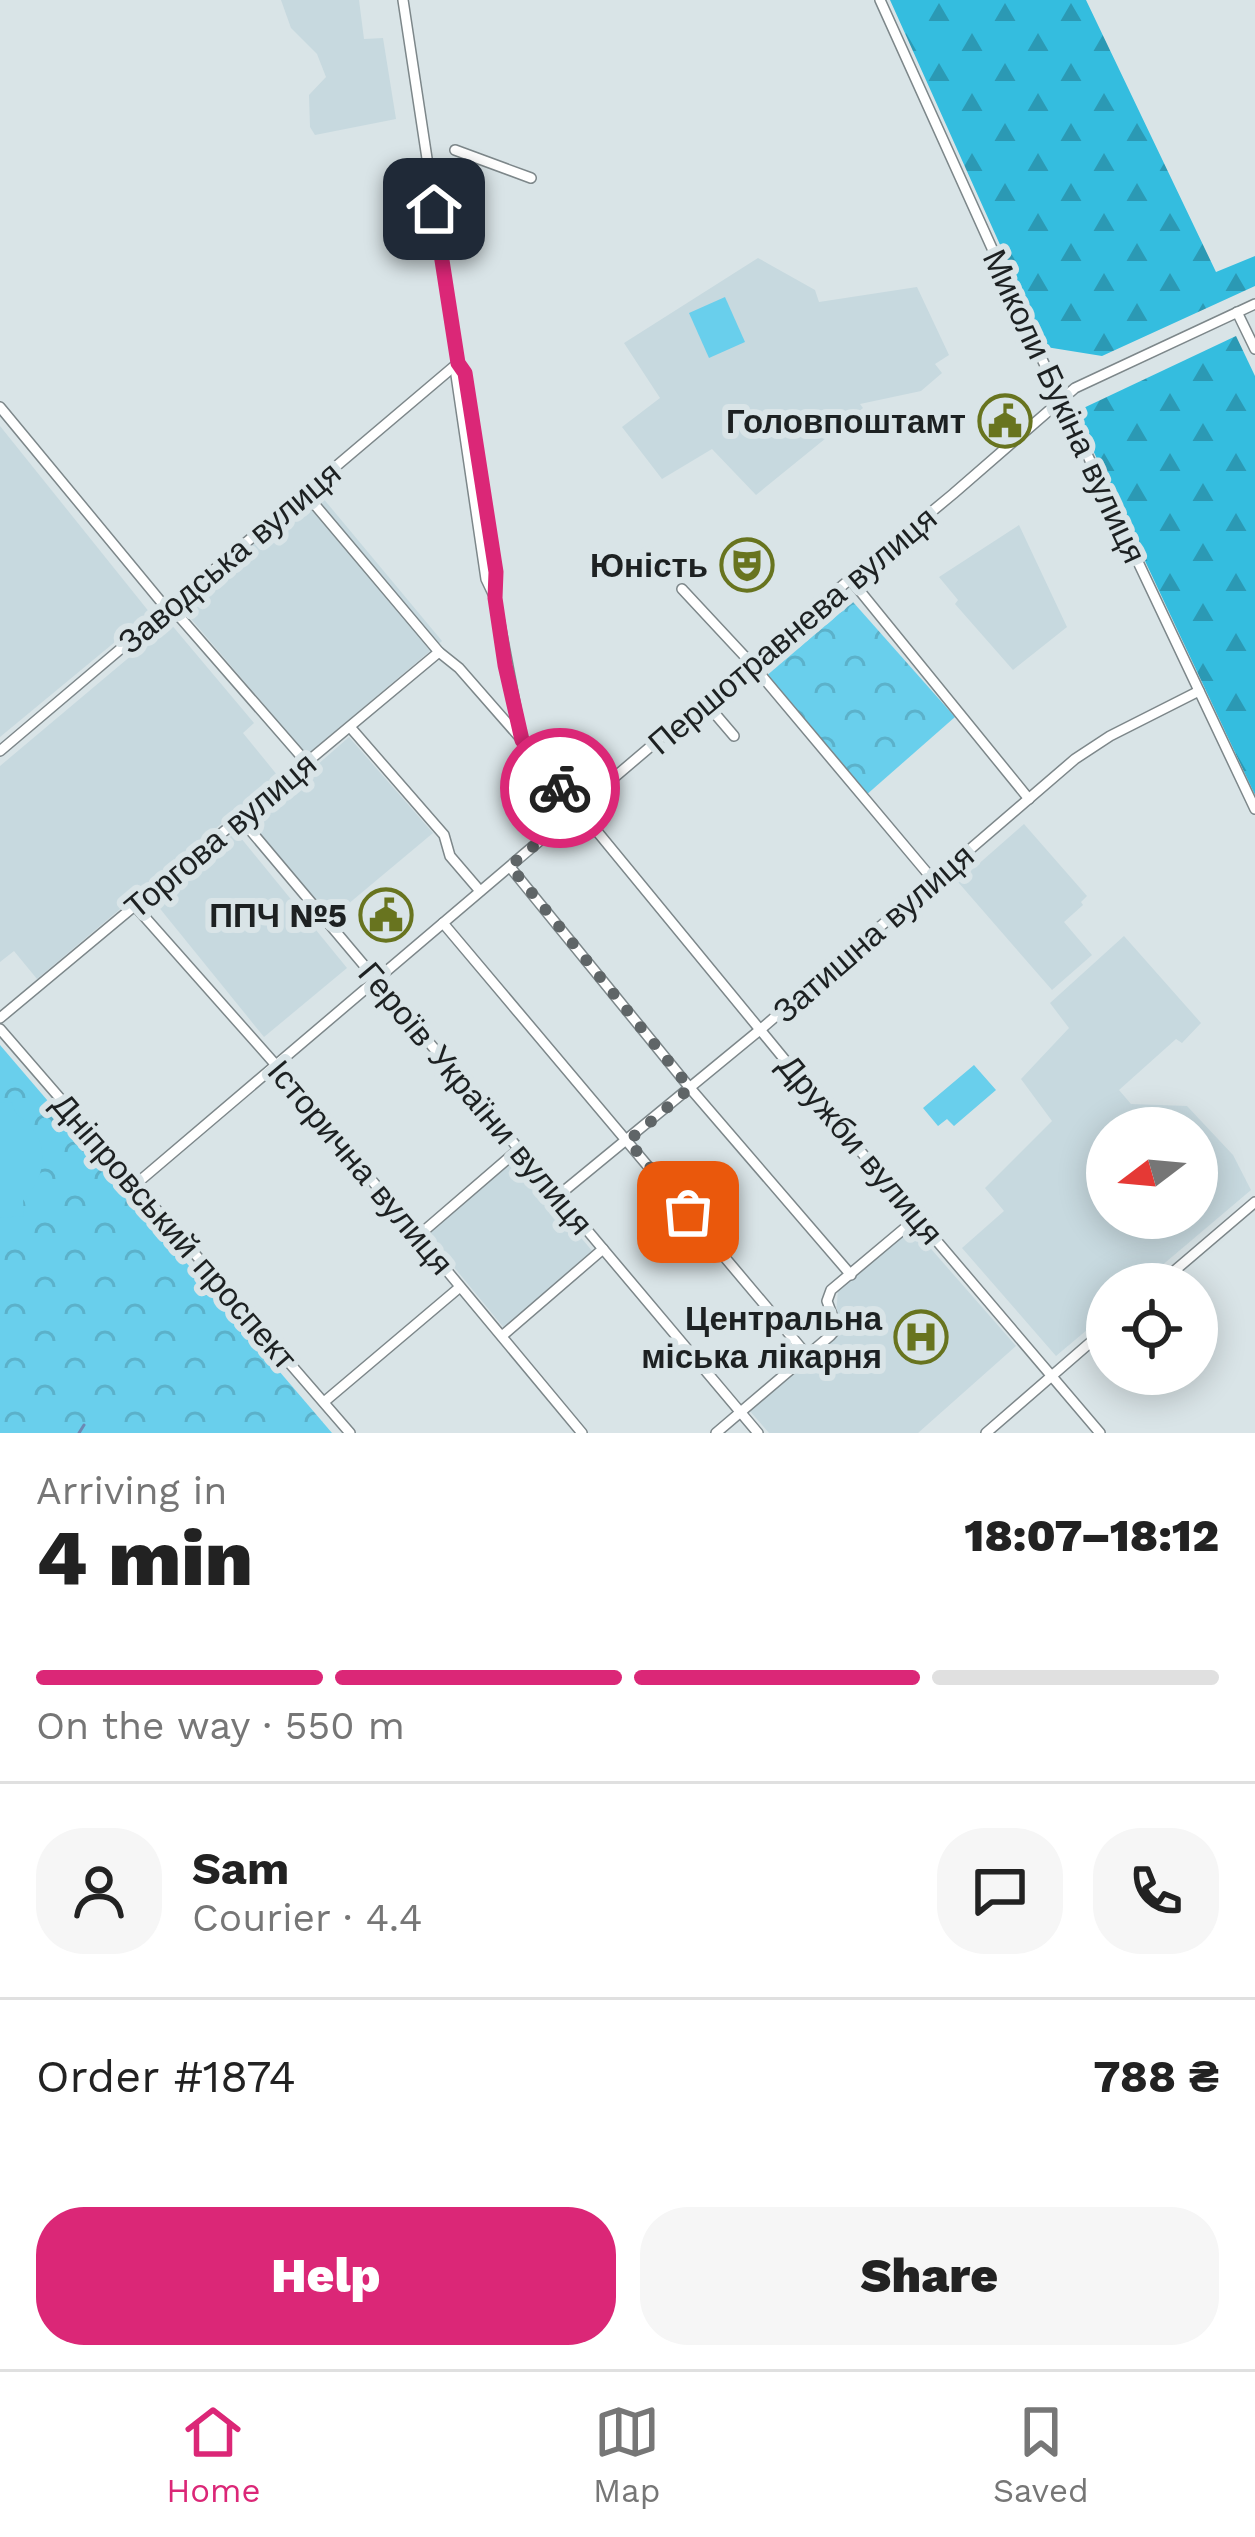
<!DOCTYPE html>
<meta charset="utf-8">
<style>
body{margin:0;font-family:"Work Sans",sans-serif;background:#f6f6f6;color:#222;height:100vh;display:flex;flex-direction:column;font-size:45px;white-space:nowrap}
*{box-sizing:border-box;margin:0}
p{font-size:39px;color:#767676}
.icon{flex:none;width:66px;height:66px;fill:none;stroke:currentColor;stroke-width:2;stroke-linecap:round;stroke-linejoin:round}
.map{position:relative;height:1433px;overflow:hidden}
.panel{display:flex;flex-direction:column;background:#fff;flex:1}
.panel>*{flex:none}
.needle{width:78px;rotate:254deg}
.tools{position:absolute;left:1086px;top:1107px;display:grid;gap:24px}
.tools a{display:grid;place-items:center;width:132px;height:132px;border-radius:50%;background:#fff;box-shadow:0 6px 30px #0003;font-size:60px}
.pin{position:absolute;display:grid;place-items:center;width:102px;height:102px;color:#fff;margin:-51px;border-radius:24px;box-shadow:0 6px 18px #0006}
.courier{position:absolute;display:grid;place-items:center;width:120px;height:120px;margin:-60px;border:9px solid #db2777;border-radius:50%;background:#fff;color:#222;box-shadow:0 3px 15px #0007}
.overview em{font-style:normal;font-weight:800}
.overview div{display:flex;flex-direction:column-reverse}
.overview{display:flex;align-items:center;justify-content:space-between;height:204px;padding:0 36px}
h1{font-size:78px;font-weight:800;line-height:90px}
.bar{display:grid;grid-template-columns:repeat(4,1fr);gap:18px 12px;align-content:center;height:144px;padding:0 36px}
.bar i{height:15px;border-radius:9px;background:#e0e0e0}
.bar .active{background:#db2777}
.bar p{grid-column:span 4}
.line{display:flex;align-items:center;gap:30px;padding:0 36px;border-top:3px solid #e0e0e0}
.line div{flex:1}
.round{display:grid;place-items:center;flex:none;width:126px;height:126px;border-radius:48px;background:#f6f6f6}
.button{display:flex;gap:24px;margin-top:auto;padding:24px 36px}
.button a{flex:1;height:138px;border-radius:48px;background:#db2777;color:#fff;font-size:48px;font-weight:800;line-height:138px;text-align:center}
.button a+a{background:#f6f6f6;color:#222}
.tabs{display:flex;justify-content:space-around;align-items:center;height:168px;border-top:3px solid #e0e0e0;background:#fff;font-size:33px;color:#767676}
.tabs a{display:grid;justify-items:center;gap:6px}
.tabs .active{color:#db2777}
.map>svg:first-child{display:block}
</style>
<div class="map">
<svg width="1255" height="1433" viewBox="0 0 1255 1433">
<defs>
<pattern id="forest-firs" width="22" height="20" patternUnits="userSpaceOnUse" patternTransform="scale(3)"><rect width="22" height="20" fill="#34bddf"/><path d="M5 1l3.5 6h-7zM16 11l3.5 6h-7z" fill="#2b99b4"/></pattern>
<pattern id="park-crowns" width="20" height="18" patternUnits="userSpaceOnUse" patternTransform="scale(3)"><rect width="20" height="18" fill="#69cfec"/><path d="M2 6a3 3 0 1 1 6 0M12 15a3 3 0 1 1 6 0" fill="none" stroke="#5bb1ca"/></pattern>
</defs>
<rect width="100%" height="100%" fill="#d9e4e7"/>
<g fill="#c7d9df" fill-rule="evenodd">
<polygon points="281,0 359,0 364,39 383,38 396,119 315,135 310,127 309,95 326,77 317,54 291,28"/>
<polygon points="758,258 815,290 819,302 917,287 949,355 935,364 942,373 921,391 860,404 863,408 756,495 712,449 662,479 622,427 660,398 624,343"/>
<polygon points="0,426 150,613 0,737"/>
<polygon points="317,491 442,641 307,755 180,606"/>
<polygon points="1019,525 1067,627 1013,670 955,604 958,600 939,577"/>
<polygon points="170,623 254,723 243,733 278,776 37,979 14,951 0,962 0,766"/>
<polygon points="349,737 433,833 329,920 250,824"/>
<polygon points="1024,824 1087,896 1081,902 1083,905 1064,922 1092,955 1052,990 958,882"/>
<polygon points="236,832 347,968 264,1037 153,900"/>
<path d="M1124 936 1201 1023 1182 1043 1176 1039 1119 1090 1131 1104 1187 1106 1233 1155 1251 1190 1140 1284H1107V1313L1056 1356 962 1248 1004 1211 985 1188 1052 1121 1021 1079 1069 1028 1050 1003ZM1107 1128H1197V1218H1107Z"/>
<polygon points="514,1159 517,1162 511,1167 515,1172 522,1167 593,1252 504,1328 426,1233"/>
<polygon points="911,1226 1016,1346 918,1433 769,1433 749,1410 846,1328 836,1314 838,1290"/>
</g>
<g fill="url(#forest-firs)">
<polygon points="890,0 1086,0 1216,272 1255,256 1255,286 1102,356 1046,347"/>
<polygon points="1236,336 1255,376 1255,795 1075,412"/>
</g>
<g fill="url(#park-crowns)">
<polygon points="853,602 955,717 865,796 765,677"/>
<polygon points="0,1045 332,1433 0,1433"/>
</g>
<g fill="#69cfec">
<polygon points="725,297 745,342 709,358 689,313"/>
<polygon points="974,1065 996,1090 954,1126 947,1119 938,1126 923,1108"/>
<path d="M12 1102C15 1117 21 1115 30 1126 51 1149 44 1180 23 1200L24 1216 0 1218V1103Z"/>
</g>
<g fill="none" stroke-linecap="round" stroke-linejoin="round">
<polyline stroke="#6d89b4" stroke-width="3" points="79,1433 84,1425"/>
<g stroke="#7d878a" stroke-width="12">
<g id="minor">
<polyline points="403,0 458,363 456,375 486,579 495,598"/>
<polyline points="880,0 1041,357 1255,809"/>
<polyline points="455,150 531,178"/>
<polyline points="1237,312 1255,349"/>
<polyline points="459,363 465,373 497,577 495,598 521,735"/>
<polyline points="0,407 167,609"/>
<polyline points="305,493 439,652 459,668 522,740 845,1133 1100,1433"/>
<polyline points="851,580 1029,799"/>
<polyline points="682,589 750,662 934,881"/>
<polyline points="171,607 307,763"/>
<polyline points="705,702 734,736"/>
<polyline points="350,727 444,835 450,856 480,891"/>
<polyline points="0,751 458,363"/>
<polyline points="240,818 758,1433"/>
<polyline points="510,867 690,1088 851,1275"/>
<polyline points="135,906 275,1064 582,1433"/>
<polyline points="443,923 807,1355"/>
<polyline points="0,1018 439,652"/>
<polyline points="0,1029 350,1433"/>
<polyline points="136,1184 750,662 953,494 1075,388 1255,304"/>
<polyline points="559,1195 761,1029 1075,759 1110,736 1199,691"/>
<polyline points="418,1236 519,1149"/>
<polyline points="1159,1284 1255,1202"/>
<polyline points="502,1336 603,1249"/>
<polyline points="324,1402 460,1287"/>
<polyline points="716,1433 830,1336 837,1328 827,1301 831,1290 918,1217"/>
<polyline points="986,1433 1107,1328"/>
</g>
</g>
<use href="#minor" stroke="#fff" stroke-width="9"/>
</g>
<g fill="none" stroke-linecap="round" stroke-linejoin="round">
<polyline stroke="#5f6567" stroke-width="12" stroke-dasharray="0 21.6" points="560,788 578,809 510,866 690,1088 628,1141 688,1212"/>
<polyline stroke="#db2777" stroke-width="15" points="434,209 458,363 465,373 496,572 495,598 505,665 522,740 560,788"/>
</g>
<defs>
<g id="civic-ring" transform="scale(2.7)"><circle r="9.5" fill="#d9e4e7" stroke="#68741f" stroke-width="1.5"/><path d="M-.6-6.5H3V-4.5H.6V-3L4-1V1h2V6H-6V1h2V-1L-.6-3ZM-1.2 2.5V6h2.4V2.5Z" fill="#68741f"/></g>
<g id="theatre-ring" transform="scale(2.7)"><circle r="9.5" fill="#d9e4e7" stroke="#68741f" stroke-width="1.5"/><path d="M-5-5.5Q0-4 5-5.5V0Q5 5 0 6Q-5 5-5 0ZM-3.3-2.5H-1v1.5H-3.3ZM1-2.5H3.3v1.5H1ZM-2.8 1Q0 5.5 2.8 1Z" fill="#68741f"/></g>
<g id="hospital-ring" transform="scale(2.7)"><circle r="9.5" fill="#d9e4e7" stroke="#68741f" stroke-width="1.5"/><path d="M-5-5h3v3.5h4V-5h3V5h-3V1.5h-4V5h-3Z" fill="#68741f"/></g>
</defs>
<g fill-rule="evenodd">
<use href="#civic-ring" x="1005" y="421"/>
<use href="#theatre-ring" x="747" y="565"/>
<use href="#civic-ring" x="386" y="915"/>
<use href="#hospital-ring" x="921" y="1337"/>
</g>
<g text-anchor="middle" stroke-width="12" stroke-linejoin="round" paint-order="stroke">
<g font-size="33" fill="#1d2122" stroke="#d9e4e7">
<text transform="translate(1065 406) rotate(65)" y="12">Миколи Букіна вулиця</text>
<text transform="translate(229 557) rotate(-40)" y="12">Заводська вулиця</text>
<text transform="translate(792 630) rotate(-40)" y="12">Першотравнева вулиця</text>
<text transform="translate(220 835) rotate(-40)" y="12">Торгова вулиця</text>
<text transform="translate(873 933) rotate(-41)" y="12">Затишна вулиця</text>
<text transform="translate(476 1098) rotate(50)" y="12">Героїв України вулиця</text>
<text transform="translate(861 1149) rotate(50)" y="12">Дружби вулиця</text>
<text transform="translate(361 1167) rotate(50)" y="12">Історична вулиця</text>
<text transform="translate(175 1231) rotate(49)" y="12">Дніпровський проспект</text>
</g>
<g font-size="33" font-weight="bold" fill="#1d2122" stroke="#d9e4e7" text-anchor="end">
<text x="966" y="433">Головпоштамт</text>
<text x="708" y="577">Юність</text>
<text x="347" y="927">ППЧ №5</text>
<text x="882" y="1330">Центральна<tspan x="882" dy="38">міська лікарня</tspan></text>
</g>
</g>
</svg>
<div class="tools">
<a><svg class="needle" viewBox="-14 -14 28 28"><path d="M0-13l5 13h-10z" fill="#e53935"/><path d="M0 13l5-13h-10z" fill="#767676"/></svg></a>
<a><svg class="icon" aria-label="locate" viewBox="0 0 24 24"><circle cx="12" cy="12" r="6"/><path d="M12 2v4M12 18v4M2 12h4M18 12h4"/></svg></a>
</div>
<div class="pin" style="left:688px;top:1212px;background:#ea580c"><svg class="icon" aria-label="bag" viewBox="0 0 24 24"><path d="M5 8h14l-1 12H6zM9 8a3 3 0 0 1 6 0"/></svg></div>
<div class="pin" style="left:434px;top:209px;background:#1f2937"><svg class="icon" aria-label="home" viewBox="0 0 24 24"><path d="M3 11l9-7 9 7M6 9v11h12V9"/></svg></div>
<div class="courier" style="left:560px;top:788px"><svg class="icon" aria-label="bike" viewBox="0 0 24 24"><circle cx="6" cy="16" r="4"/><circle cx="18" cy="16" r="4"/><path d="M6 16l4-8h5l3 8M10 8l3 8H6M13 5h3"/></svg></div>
</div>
<section class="panel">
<div class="overview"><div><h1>4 min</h1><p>Arriving in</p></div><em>18:07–18:12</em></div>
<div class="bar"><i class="active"></i><i class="active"></i><i class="active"></i><i></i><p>On the way · 550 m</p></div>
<div class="line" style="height:216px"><a class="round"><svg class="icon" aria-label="person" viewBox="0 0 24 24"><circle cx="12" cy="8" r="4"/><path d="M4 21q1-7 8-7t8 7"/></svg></a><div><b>Sam</b><p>Courier · 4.4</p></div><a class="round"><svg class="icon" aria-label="chat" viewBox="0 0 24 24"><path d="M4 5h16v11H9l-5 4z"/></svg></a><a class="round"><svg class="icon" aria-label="phone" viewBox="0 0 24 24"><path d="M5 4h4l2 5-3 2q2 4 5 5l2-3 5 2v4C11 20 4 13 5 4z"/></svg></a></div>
<div class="line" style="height:156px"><div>Order #1874</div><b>788 ₴</b></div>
<div class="button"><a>Help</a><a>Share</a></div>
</section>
<nav class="tabs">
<a class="active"><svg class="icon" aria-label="home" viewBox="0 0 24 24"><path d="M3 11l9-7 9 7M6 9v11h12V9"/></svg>Home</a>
<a><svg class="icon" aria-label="map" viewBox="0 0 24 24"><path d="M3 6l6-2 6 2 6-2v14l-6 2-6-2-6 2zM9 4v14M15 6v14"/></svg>Map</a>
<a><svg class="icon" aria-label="saved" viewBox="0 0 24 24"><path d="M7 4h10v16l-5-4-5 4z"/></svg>Saved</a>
</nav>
